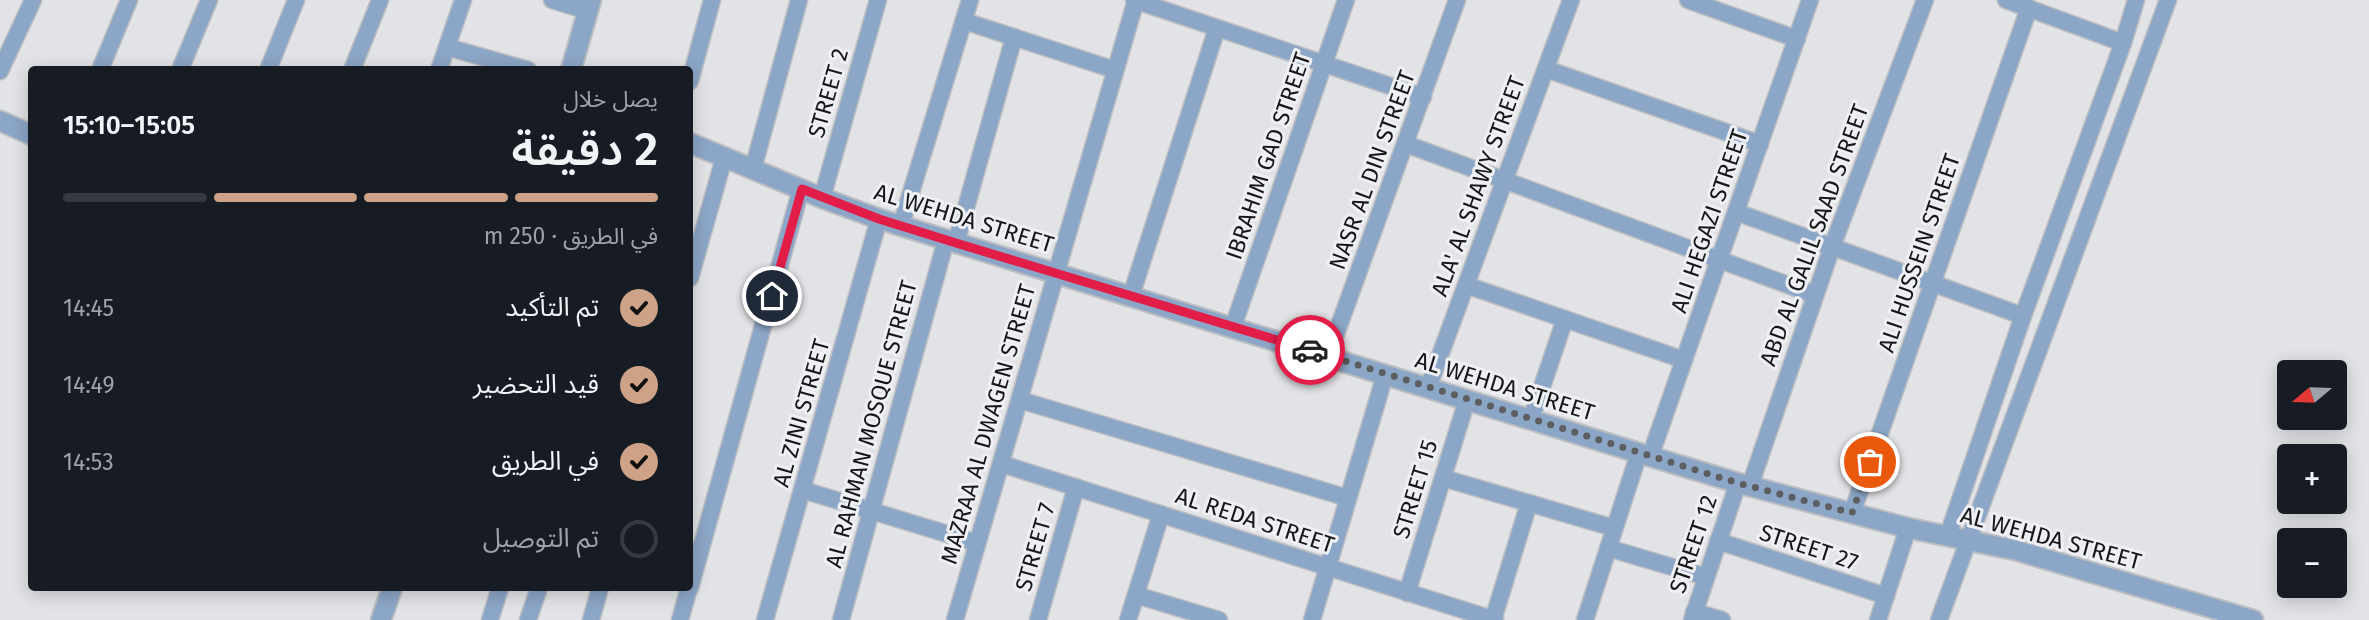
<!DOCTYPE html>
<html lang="ar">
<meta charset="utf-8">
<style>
body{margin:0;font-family:"Fira Sans","Noto Sans Arabic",sans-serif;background:#242831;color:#f1f3f6;direction:rtl;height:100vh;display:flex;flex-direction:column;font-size:26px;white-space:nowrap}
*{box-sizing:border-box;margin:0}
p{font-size:23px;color:#9ea1a6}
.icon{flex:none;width:38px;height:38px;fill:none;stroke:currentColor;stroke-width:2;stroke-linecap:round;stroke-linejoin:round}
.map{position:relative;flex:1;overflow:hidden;direction:ltr}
.side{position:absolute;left:28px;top:66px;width:665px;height:525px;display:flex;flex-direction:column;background:#171b24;border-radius:7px;box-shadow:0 4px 18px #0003;direction:rtl}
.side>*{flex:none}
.needle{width:46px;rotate:251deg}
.tools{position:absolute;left:2277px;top:360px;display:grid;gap:14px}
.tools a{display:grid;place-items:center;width:70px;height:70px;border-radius:7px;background:#171b24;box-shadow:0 4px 18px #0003;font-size:35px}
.pin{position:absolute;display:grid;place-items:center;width:60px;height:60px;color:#fff;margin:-30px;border:4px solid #fff;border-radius:50%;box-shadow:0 2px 7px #0007}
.courier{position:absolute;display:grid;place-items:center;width:70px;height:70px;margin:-35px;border:5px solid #e11d48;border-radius:50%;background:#fff;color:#222;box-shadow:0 2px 9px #0007}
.overview em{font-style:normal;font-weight:600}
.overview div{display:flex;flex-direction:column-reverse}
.overview{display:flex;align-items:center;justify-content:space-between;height:119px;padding:0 35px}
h1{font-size:46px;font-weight:600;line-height:52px}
.bar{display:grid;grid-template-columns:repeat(4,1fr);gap:10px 7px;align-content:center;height:84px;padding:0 35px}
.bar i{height:9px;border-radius:5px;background:#363941}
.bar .on{background:#cda287}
.bar p{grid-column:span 4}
ol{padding:0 35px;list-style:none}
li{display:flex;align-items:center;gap:21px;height:77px}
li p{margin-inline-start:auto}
li .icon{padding:7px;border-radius:50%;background:#cda287;color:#111;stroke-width:4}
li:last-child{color:#9ea1a6}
li i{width:38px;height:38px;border:4px solid #363941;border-radius:50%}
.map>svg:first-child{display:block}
</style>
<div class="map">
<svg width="2369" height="620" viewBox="0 0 2369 620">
<rect width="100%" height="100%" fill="#e1e3e6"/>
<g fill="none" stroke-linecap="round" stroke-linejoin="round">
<g stroke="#bcbec1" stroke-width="19">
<g id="minor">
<polyline points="552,0 588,11"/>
<polyline points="1134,0 1423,97"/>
<polyline points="1688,0 1797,39"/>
<polyline points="2006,0 2123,43"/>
<polyline points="964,21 1115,70"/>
<polyline points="447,47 528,70"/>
<polyline points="1546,69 1760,144"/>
<polyline points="100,70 129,0"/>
<polyline points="180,70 209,0"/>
<polyline points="268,70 296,0"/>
<polyline points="352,70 380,0"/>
<polyline points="439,70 463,0"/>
<polyline points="0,71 33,0"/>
<polyline points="690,81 712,0"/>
<polyline points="1406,144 1815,295"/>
<polyline points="753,169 799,0"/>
<polyline points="822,198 878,0"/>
<polyline points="1736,212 2023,316"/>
<polyline points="901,225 970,0"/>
<polyline points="956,243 1014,37"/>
<polyline points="690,278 724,158"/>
<polyline points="1466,285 1684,360"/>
<polyline points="1131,296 1217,28"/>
<polyline points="1233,327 1346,0"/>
<polyline points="1328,356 1457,0"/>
<polyline points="1428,388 1571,0"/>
<polyline points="1020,400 1348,498"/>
<polyline points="1531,419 1565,319"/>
<polyline points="1650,457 1810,0"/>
<polyline points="1002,464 1495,620"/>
<polyline points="1443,478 1614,528"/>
<polyline points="1750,486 1832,247 1925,0"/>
<polyline points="803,490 977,543"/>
<polyline points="1852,513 2029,8"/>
<polyline points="1948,535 2023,316 2123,43 2136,0"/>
<polyline points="1718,541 1886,596"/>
<polyline points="1608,548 1706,577"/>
<polyline points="690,588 801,189"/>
<polyline points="1407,593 1467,400"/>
<polyline points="1136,595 1219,620"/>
<polyline points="1694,612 1722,620"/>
<polyline points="490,620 500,588"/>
<polyline points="528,620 539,588"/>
<polyline points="591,620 600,588"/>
<polyline points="680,620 689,588"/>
<polyline points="765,620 879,219"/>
<polyline points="841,620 946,240"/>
<polyline points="955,620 1136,0"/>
<polyline points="1038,620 1076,487"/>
<polyline points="1128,620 1161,514"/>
<polyline points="1312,620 1385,375"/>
<polyline points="1493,620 1529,503"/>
<polyline points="1585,620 1639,453"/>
<polyline points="1692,620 1738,483"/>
<polyline points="1878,620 1908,528"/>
<polyline points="1939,620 2168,0"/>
</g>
</g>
<g stroke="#bcbec1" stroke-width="23">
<g id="tertiary">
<polyline points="571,70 591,0"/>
<polyline points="0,121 32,135"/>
<polyline points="690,143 822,198 879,219 1639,453 1738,483 1908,528 2015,550 2253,620"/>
<polyline points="381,620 392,588"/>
</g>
</g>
<use href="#minor" stroke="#8ca6c7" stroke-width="16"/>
<use href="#tertiary" stroke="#8ca6c7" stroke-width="19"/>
</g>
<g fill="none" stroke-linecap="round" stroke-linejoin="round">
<polyline stroke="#5d5e60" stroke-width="7" stroke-dasharray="0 12.6" points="1310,350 1738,483 1852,513 1870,462"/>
<polyline stroke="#e11d48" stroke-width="9" points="772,296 802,189 879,219 956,243 1310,350"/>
</g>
<g text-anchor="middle" stroke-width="6" stroke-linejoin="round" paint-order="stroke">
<g font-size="23" fill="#161718" stroke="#eef0f4">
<text transform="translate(828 93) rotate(-74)" y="8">STREET 2</text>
<text transform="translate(1268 156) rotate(-71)" y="8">IBRAHIM GAD STREET</text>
<text transform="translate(1372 170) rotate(-70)" y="8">NASR AL DIN STREET</text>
<text transform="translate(1478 186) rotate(-70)" y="8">ALA' AL SHAWY STREET</text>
<text transform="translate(964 218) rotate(17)" y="8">AL WEHDA STREET</text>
<text transform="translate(1709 221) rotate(-71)" y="8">ALI HEGAZI STREET</text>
<text transform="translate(1814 235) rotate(-70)" y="8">ABD AL GALIL SAAD STREET</text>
<text transform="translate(1919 253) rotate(-71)" y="8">ALI HUSSEIN STREET</text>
<text transform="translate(1505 386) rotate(17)" y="8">AL WEHDA STREET</text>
<text transform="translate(801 413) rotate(-74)" y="8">AL ZINI STREET</text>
<text transform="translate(871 424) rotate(-75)" y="8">AL RAHMAN MOSQUE STREET</text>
<text transform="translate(988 424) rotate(-74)" y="8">MAZRAA AL DWAGEN STREET</text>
<text transform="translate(1415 489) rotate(-73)" y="8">STREET 15</text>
<text transform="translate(1255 520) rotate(18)" y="8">AL REDA STREET</text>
<text transform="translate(2051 538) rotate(15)" y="8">AL WEHDA STREET</text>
<text transform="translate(1693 544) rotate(-71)" y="8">STREET 12</text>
<text transform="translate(1035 547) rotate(-74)" y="8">STREET 7</text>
<text transform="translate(1809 547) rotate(18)" y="8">STREET 27</text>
</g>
</g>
</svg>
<div class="tools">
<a><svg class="needle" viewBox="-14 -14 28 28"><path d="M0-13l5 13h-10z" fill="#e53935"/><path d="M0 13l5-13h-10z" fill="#9ea1a6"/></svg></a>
<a>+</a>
<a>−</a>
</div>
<div class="pin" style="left:1870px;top:462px;background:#ea580c"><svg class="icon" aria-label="bag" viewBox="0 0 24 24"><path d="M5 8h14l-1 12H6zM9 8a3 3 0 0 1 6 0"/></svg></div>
<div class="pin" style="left:772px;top:296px;background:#1f2937"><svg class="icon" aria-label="home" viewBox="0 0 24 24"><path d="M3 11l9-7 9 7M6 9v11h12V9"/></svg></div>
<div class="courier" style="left:1310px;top:350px"><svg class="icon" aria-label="car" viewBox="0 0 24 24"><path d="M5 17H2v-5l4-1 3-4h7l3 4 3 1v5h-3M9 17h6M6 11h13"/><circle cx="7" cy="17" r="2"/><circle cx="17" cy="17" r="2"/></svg></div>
<section class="side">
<div class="overview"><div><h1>2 دقيقة</h1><p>يصل خلال</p></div><em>15:05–15:10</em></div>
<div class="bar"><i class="on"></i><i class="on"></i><i class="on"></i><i></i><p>في الطريق · 250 m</p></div>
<ol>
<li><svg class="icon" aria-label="check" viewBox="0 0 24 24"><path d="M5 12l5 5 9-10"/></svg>تم التأكيد<p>14:45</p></li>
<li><svg class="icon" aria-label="check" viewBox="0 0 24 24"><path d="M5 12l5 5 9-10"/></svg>قيد التحضير<p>14:49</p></li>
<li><svg class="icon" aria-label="check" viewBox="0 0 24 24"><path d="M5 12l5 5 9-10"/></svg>في الطريق<p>14:53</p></li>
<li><i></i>تم التوصيل</li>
</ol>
</section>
</div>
